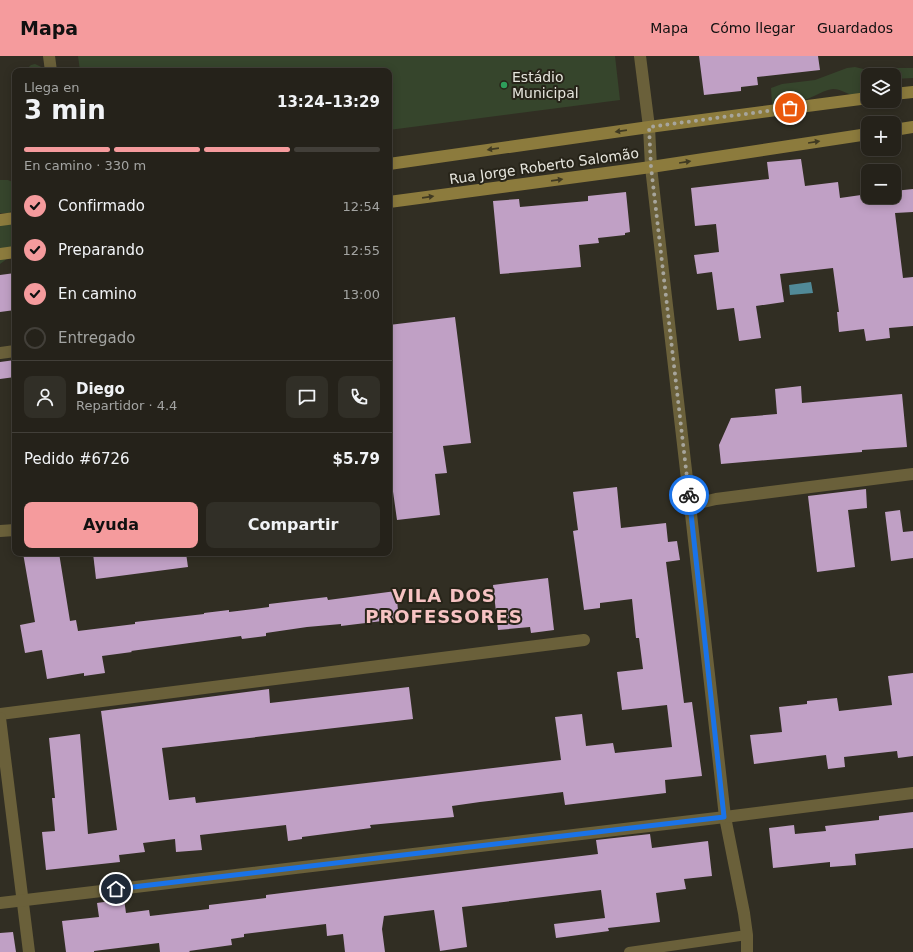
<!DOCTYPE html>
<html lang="es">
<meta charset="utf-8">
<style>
body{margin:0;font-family:"DejaVu Sans",sans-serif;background:#312f27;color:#f1f3f6;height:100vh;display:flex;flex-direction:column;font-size:15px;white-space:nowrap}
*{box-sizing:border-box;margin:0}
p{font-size:13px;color:#a3a4a2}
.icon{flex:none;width:22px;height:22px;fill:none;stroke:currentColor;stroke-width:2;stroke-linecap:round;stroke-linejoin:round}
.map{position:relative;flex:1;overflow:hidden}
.panel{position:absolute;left:12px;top:12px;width:380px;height:488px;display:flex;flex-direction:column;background:#25221a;border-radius:8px;box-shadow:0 2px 10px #0003,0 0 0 1px #423f39}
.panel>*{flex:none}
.tools{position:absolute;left:861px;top:12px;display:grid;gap:8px}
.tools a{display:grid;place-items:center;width:40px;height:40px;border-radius:8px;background:#25221a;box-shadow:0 2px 10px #0003,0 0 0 1px #423f39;font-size:20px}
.pin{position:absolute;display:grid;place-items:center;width:34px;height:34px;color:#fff;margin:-17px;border:2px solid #fff;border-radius:50%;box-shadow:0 1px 4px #0007}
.courier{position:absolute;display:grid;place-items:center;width:40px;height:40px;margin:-20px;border:3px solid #1a73e8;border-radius:50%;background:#fff;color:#222;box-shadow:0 1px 5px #0007}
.overview em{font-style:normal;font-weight:600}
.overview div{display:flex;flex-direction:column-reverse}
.overview{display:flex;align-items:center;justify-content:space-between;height:68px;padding:0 12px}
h1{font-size:26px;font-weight:600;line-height:30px}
.bar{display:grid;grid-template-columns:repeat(4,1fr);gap:6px 4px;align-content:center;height:48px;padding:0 12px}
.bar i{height:5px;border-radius:3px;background:#423f39}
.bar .current{background:#f59b9d}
.bar p{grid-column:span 4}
.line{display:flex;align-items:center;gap:10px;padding:0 12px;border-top:1px solid #423f39}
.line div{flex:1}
.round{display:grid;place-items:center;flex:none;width:42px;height:42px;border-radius:8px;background:#312f27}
ol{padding:0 12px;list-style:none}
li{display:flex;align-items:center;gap:12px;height:44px}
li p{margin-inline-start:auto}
li .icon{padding:4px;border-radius:50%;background:#f59b9d;color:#111;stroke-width:4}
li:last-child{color:#a3a4a2}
li i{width:22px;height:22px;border:2px solid #423f39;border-radius:50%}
.button{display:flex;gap:8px;margin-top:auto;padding:8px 12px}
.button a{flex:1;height:46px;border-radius:8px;background:#f59b9d;color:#111;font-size:16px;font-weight:600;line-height:46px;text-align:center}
.button a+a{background:#312f27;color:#f1f3f6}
header{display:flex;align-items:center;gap:24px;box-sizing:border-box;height:56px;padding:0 20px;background:#f59b9d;color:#111}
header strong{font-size:19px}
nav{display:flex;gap:22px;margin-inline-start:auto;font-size:14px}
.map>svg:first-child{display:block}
</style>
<header>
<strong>Mapa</strong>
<nav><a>Mapa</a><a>Cómo llegar</a><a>Guardados</a></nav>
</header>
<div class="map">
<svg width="913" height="896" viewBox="0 0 913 896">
<rect width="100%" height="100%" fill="#312e23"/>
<g fill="#36452c">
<polygon points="78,0 615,0 620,44 389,74 389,15 80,15"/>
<polygon points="35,8 50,15 24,15 31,9"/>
<path d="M855 11 872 15 880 13 897 12H913V22L894 23V19H868V35C855 47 846 33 833 33 826 33 811 42 803 45 793 47 782 49 772 49L771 32 782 28 815 24 847 12Z"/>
<polygon points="0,124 8,124 15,127 15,151 9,157 0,157"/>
<polygon points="15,163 15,197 0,208 0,166"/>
</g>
<polygon fill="#518a98" points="811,226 813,237 790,239 789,229"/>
<g fill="#c0a0c5">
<polygon points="699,0 818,0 820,14 757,21 758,29 741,31 741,35 704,39"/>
<polygon points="801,103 805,130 838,126 840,142 868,138 868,141 894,141 894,135 913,133 913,156 895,157 903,222 913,221 913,270 889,272 890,282 866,285 864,273 839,276 837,256 839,256 833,212 780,218 784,246 756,250 761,282 739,285 734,252 717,254 712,216 697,218 694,199 719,196 716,168 695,170 691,132 769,123 767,106"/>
<polygon points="626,136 630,176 625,177 625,179 598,182 599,187 579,189 581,211 500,218 493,145 519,143 520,151 588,145 588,140"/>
<polygon points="15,217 15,254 0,256 0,219"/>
<polygon points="455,261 471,387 443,390 447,417 435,418 440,459 397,464 389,407 389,269"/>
<polygon points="15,304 15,321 0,323 0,306"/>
<polygon points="801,330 802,347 902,338 907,391 862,394 862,396 721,408 719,389 731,362 777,358 775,333"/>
<polygon points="617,431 621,472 666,467 668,486 677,485 680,504 666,506 684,647 692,646 702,720 665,724 666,737 565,749 563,736 480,746 452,750 454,761 370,769 371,772 302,781 302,783 288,785 286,769 200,779 202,794 176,796 175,783 143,787 145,796 119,799 120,806 46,814 42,776 55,775 52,742 55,742 49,682 80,678 88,778 117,774 101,655 269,633 270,647 409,631 413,663 162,692 169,744 195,741 196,747 561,704 555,661 582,658 586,690 613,687 615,697 672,691 667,649 622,654 617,616 643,613 639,582 636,582 632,543 600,547 600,552 584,554 573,475 578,474 573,436"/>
<polygon points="866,433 867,452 848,454 855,511 817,516 808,440"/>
<polygon points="900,454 903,476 913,475 913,502 891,505 885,456"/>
<polygon points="23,497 59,497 70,565 76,564 78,575 135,568 135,566 204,558 204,557 229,554 229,556 269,551 269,548 327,541 328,544 396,535 399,563 341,570 341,568 307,571 266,577 266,580 242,583 241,580 131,595 132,596 102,600 105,617 84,620 84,617 47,623 42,594 25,597 20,569 35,566"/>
<polygon points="93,497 186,497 188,511 96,523"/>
<polygon points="548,522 554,574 531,577 530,571 498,574 493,529"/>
<polygon points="913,617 913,700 898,702 897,695 844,701 845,711 828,713 826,699 754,708 750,679 782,676 779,651 807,648 807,645 837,642 839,655 892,649 888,620"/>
<polygon points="913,756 913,792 855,798 856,809 830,811 830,806 773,812 769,772 794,769 795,778 826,775 825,770 879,764 879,760"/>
<polygon points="650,778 652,792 708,785 712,820 684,823 686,833 656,837 660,866 608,872 609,875 556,882 554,868 605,862 601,834 462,851 467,891 440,895 434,854 384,860 382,873 385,896 345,896 343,878 327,880 326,868 244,878 244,881 231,883 232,889 189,895 190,896 160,896 159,887 94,895 94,896 66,896 62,865 99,861 97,847 124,843 126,857 149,854 150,860 209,853 209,849 266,842 266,839 598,798 596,784"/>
<polygon points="13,876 16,896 0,896 0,877"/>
</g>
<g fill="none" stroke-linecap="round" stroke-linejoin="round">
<polyline stroke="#6a603a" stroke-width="10" points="629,896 747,879"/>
<g stroke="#6a603a" stroke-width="12">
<polyline points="49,0 51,15"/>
<polyline points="640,0 649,71 651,111 690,449 725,761 744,857 747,879 747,896"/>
<polyline points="0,297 15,295"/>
<polyline points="690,449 716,443 913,418"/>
<polyline points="0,475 15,474"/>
<polyline points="0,658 584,584"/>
<polyline points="0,662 29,896"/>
<polyline points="0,847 725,761 913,737"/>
</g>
<g stroke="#8c7b3d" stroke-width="12">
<polyline points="894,38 913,36"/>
<polyline points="894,74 913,71"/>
<polyline points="389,108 649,71 868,42"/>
<polyline points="389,146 651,111 868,78"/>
<polyline points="0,164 15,162"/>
<polyline points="0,198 15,196"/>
</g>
</g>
<defs><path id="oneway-solid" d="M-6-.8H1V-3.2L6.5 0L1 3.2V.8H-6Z"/></defs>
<g fill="#403a22">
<use href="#oneway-solid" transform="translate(621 75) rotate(172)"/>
<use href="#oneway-solid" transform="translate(814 86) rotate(-9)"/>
<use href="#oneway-solid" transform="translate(493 93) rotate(172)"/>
<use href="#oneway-solid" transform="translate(685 106) rotate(-9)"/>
<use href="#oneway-solid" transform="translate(557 124) rotate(-8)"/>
<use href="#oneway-solid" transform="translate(428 141) rotate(-8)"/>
</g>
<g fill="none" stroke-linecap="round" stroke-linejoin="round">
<polyline stroke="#a7a59c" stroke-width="4" stroke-dasharray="0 7.2" points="689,439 651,111 649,71 790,52"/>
<polyline stroke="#1a73e8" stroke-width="5" points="116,833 724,761 689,439"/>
</g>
<circle fill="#2e9e5b" stroke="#272419" stroke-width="1.5" cx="504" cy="29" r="4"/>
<g text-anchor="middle" stroke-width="4" stroke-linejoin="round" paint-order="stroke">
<g font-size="14" fill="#e6e5dd" stroke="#272419" text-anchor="start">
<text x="512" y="26">Estádio<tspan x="512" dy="16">Municipal</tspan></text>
</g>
<g font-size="14" fill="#e6e5dd" stroke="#272419">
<text transform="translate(544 110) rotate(-8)" y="5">Rua Jorge Roberto Salomão</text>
</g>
<g font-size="18" font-weight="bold" letter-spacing="1" fill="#f7c3c3" stroke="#272419">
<text x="444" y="546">VILA DOS<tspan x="444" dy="21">PROFESSORES</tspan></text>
</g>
</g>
</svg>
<div class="tools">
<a><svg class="icon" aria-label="layers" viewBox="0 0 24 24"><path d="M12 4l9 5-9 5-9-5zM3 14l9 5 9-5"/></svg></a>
<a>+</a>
<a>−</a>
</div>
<div class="pin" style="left:790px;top:52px;background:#ea580c"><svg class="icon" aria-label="bag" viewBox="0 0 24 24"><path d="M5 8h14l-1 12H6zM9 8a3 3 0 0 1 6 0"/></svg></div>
<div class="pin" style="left:116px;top:833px;background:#1f2937"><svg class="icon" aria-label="home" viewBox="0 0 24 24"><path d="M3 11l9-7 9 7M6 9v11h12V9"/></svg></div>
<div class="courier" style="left:689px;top:439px"><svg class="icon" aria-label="bike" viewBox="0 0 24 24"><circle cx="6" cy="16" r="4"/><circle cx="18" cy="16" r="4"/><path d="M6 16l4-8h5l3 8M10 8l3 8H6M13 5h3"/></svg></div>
<section class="panel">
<div class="overview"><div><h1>3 min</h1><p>Llega en</p></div><em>13:24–13:29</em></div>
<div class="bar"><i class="current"></i><i class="current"></i><i class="current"></i><i></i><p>En camino · 330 m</p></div>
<ol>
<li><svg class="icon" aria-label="check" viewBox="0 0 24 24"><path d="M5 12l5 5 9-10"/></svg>Confirmado<p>12:54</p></li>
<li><svg class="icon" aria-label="check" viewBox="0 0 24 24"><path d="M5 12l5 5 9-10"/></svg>Preparando<p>12:55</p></li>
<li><svg class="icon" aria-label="check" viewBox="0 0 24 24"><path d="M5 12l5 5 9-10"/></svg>En camino<p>13:00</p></li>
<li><i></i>Entregado</li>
</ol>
<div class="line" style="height:72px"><a class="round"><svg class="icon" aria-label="person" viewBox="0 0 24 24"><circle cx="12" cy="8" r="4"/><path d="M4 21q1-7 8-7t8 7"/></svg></a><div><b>Diego</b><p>Repartidor · 4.4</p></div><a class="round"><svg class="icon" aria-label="chat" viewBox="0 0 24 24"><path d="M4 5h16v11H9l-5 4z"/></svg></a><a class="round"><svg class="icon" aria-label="phone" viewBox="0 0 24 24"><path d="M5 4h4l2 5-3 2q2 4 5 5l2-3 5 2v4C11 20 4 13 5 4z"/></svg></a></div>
<div class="line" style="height:52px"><div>Pedido #6726</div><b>$5.79</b></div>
<div class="button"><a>Ayuda</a><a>Compartir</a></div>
</section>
</div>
